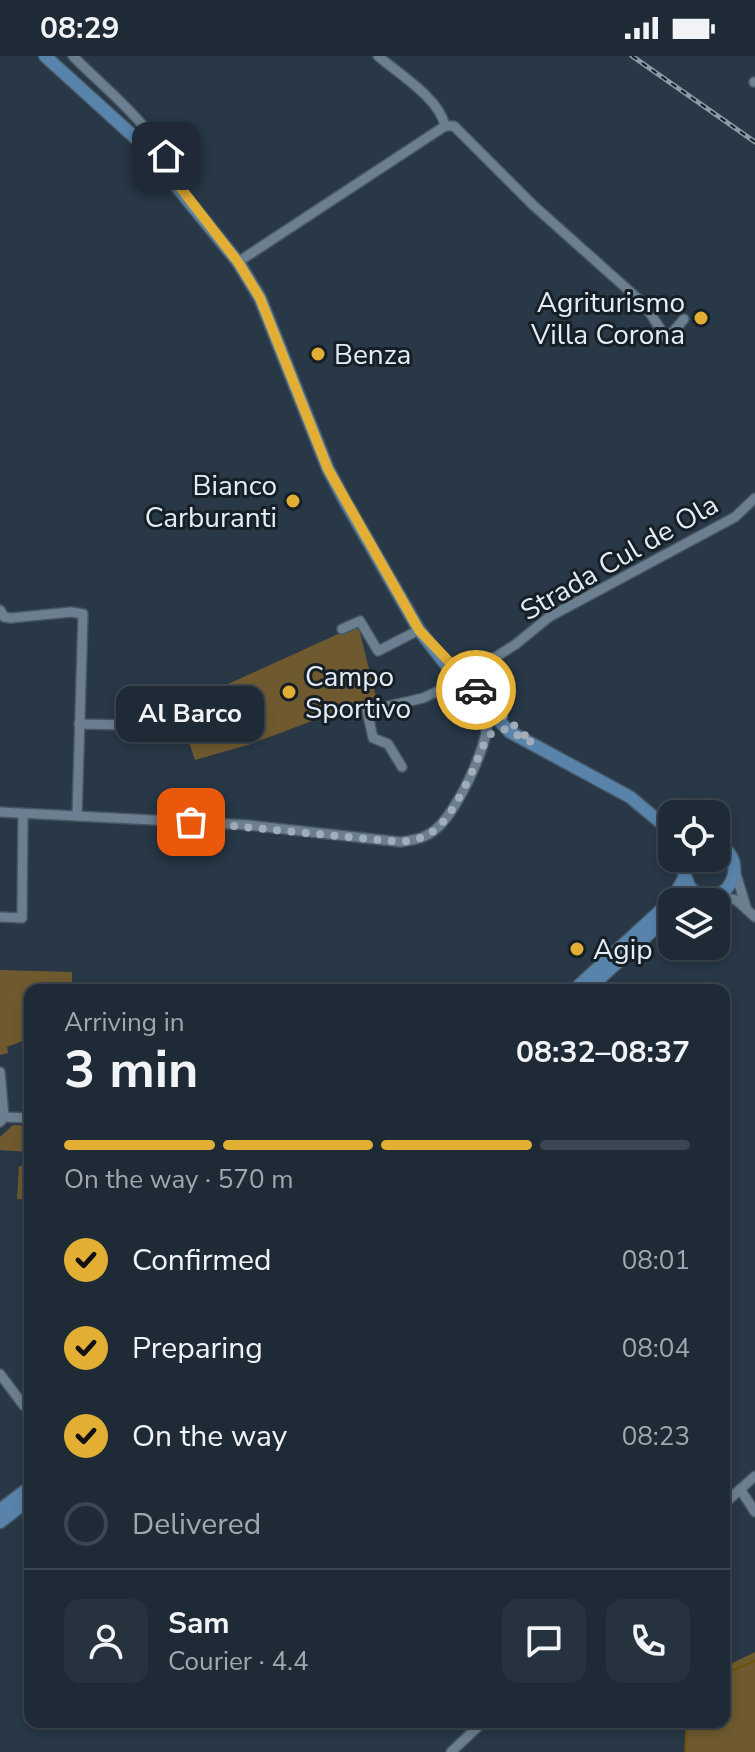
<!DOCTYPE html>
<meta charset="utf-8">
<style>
body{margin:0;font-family:"Nunito Sans",sans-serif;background:#26323d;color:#f1f3f6;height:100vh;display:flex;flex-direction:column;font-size:30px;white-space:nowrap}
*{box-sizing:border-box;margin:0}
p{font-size:26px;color:#a1a7ad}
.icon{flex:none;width:44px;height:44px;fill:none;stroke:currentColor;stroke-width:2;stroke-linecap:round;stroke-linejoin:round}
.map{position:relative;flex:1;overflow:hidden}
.side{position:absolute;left:24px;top:928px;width:706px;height:744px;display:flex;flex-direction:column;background:#1e2a35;border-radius:16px;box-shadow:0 4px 12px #0003,0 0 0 2px #3c4650}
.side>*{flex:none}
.buttons{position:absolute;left:658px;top:744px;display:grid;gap:16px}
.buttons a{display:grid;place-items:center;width:72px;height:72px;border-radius:16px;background:#1e2a35;box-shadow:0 4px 12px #0003,0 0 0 2px #3c4650;font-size:40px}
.pin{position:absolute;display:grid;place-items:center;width:68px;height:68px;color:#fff;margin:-34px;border-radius:16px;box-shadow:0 4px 12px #0006}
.courier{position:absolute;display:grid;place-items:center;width:80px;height:80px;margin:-40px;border:6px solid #e2af34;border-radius:50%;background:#fff;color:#222;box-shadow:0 2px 10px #0007}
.bubble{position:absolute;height:56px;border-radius:16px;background:#1e2a35;box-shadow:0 4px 12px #0003,0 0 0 2px #3c4650;font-size:26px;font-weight:700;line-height:56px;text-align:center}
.head em{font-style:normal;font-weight:700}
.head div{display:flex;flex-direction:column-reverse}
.head{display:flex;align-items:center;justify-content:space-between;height:136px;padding:0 40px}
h1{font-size:52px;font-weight:700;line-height:60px}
.bar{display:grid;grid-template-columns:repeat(4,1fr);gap:12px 8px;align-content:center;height:96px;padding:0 40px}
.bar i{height:10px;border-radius:6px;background:#3c4650}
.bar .current{background:#e2af34}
.bar p{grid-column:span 4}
.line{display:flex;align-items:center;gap:20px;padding:0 40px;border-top:2px solid #3c4650}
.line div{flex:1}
.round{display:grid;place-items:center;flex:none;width:84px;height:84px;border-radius:16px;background:#26323d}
ol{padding:0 40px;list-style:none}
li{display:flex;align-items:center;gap:24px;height:88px}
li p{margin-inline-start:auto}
li .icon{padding:8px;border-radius:50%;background:#e2af34;color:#111;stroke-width:4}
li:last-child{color:#a1a7ad}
li i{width:44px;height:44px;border:4px solid #3c4650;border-radius:50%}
.status{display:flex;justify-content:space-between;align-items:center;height:56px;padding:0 40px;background:#1e2a35;direction:ltr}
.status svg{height:22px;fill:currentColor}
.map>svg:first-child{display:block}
</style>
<div class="status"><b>08:29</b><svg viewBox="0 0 49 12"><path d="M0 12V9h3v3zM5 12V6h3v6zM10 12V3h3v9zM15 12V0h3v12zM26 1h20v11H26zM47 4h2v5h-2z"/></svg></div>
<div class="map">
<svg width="755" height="1696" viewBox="0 0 755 1696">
<rect width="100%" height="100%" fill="#283847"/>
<g fill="#6f5a2f">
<polygon points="358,569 376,641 251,688 195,704 180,660 226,629"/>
<polygon points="0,914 72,916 72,934 30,934 30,991 25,984 7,991 8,997 0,999"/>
<polygon points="13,1069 30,1070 30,1096 0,1094 0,1081"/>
<polygon points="19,1110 30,1111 30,1144 17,1143"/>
<polygon points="755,1596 755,1696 685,1696 686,1666 724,1666 724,1611"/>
</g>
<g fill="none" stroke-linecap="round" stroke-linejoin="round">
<g stroke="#6f5207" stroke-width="2">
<polyline points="724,1618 755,1605"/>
<polyline points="685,1696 687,1666"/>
</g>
<g stroke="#465562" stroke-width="12">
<g id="minor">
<path d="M73 0C108 36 159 73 173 122"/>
<path d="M378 0C399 18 440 43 445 70H454L533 149 644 248 667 283 684 263"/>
<polyline points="754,26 755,26"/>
<polyline points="238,206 445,70"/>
<polyline points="0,554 4,561 11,562 71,556 83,558 77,760"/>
<polyline points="342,573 360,565 378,595 419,574"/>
<polyline points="79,668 128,669"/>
<polyline points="402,711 388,688 373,682 367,655 423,642 455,627 516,588 549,561 735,461 755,442"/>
<path d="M0 756 248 769 401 786C414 784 426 782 436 773 457 756 493 682 487 656"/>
<polyline points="736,818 746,851"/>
<polyline points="716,840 736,844 755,861"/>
<polyline points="0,861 22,862 23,758"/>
<polyline points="0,1016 4,1061 0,1066"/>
<polyline points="4,1061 30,1062"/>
<polyline points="0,1318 24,1350 30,1352"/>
<polyline points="740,1433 755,1456"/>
<polyline points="724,1448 755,1420"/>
<polyline points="451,1696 483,1666"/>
</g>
</g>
<g stroke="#465562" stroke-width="15">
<g id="major">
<polyline points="45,0 142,88 238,206 260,242 328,413 345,445 419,574 454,619 510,676 630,741 672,776"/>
<path d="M687 802 683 815 690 832C725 861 755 804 716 788"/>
<polyline points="574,934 672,844 684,822"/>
<polyline points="587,934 672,857"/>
<polyline points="0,1454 30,1431"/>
<polyline points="0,1466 30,1443"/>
</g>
</g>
<use href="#minor" stroke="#6c7f90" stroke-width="9"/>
<use href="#major" stroke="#5884ac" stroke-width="12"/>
<g stroke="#8c9aa6" stroke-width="5">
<polyline id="rail" points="632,0 755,86"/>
</g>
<use href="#rail" stroke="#171f26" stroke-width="2" stroke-dasharray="6" stroke-linecap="butt"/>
</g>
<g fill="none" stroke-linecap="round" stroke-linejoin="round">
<path stroke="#a1aeb9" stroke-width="8" stroke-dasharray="0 14.4" d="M191 766 401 786C414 784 426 782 436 773 458 754 476 706 488 679L505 673 533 687 476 634"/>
<polyline stroke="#e2af34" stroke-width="10" points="166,100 173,122 238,206 260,242 328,413 419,574 476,634"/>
</g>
<g fill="#e2af34" stroke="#171f26" stroke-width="3">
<circle cx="701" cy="262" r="8"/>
<circle cx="318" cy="298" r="8"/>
<circle cx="293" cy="445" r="8"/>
<circle cx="289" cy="636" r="8"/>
<circle cx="577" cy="893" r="8"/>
</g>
<g text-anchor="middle" stroke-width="6" stroke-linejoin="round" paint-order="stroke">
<g font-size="28" fill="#e2edf7" stroke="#171f26" text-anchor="start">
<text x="685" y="256" text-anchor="end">Agriturismo<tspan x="685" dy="32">Villa Corona</tspan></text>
<text x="334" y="308">Benza</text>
<text x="277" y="439" text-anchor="end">Bianco<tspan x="277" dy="32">Carburanti</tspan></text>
<text x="305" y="630">Campo<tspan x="305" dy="32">Sportivo</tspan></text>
<text x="593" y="903">Agip</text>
</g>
<g font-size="28" fill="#e2edf7" stroke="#171f26">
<text transform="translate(619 501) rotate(-30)" y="10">Strada Cul de Ola</text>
</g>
</g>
</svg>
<div class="buttons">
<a><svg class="icon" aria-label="locate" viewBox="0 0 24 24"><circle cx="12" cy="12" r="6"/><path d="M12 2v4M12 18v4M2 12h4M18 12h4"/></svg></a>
<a><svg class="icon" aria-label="layers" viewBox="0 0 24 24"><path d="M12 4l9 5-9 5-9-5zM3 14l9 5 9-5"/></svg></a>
</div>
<div class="pin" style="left:191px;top:766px;background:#ea580c"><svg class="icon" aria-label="bag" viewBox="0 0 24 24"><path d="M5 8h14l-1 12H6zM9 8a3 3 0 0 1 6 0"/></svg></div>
<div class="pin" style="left:166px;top:100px;background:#1f2937"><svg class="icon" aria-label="home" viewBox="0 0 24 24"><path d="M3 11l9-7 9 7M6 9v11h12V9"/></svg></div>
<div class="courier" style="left:476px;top:634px"><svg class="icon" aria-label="car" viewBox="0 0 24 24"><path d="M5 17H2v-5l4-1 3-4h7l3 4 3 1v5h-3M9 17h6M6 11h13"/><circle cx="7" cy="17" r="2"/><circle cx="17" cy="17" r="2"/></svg></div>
<div class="bubble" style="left:116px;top:630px;width:148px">Al Barco</div>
<section class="side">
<div class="head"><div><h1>3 min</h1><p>Arriving in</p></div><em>08:32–08:37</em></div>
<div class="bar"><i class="current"></i><i class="current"></i><i class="current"></i><i></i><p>On the way · 570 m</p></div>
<ol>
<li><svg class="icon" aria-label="check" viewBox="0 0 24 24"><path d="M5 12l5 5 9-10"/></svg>Confirmed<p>08:01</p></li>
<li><svg class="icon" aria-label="check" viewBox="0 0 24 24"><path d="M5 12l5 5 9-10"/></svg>Preparing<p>08:04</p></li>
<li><svg class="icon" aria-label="check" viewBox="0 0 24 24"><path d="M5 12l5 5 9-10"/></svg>On the way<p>08:23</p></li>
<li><i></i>Delivered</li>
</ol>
<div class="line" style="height:144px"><a class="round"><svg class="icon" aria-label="person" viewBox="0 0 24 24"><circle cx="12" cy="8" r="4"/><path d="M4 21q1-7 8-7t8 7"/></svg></a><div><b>Sam</b><p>Courier · 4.4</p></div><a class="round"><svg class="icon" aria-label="chat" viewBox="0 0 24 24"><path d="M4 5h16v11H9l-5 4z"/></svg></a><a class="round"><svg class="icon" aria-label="phone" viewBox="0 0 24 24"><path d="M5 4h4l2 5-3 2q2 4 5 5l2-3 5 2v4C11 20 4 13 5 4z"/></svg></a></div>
</section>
</div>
